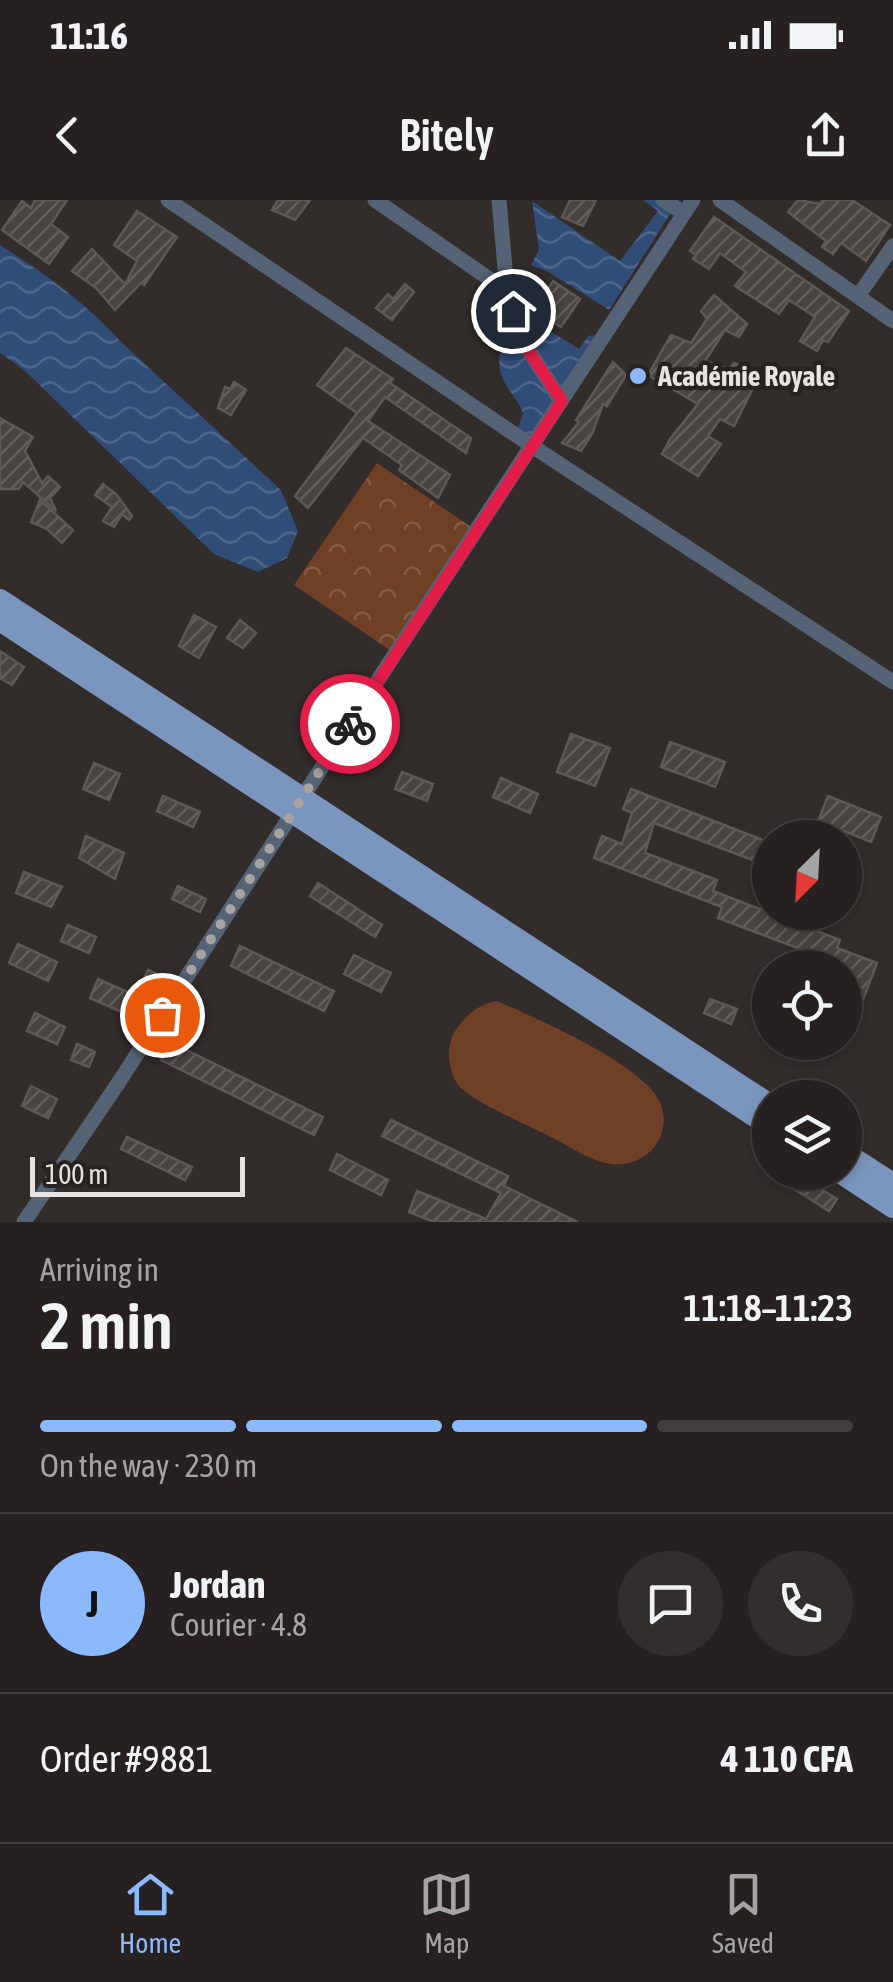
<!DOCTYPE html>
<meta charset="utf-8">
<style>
body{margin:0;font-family:"Asap Condensed",sans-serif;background:#322e2d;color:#f1f3f6;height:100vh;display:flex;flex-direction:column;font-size:38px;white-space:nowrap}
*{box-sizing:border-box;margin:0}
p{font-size:32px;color:#a4a3a5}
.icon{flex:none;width:55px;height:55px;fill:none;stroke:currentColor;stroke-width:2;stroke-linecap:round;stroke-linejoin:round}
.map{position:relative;height:1022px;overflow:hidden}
.details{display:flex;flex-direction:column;background:#262120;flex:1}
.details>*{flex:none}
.needle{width:65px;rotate:204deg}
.fabs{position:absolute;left:752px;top:620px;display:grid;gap:20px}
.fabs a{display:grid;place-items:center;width:110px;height:110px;border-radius:50%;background:#262120;box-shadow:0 5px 15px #0003,0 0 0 2px #423e3e;font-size:50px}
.scale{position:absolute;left:30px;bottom:25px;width:215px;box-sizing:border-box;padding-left:10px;border:5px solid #e7e3e1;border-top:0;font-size:28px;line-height:35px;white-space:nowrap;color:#e7e3e1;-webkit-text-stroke:8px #282320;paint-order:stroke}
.pin{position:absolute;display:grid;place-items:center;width:85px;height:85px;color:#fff;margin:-42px;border:5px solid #fff;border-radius:50%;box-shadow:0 2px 10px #0007}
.courier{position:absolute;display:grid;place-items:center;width:100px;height:100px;margin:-50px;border:8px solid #e11d48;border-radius:50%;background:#fff;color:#222;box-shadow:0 2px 12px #0007}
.headline em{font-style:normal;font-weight:600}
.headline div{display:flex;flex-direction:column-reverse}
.headline{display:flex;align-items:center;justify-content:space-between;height:170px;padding:0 40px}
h1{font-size:65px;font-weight:600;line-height:75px}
.bar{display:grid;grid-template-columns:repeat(4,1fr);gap:15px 10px;align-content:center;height:120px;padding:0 40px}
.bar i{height:12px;border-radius:8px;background:#423e3e}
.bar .current{background:#8bb9fc}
.bar p{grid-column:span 4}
.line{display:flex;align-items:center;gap:25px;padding:0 40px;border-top:2px solid #423e3e}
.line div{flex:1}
.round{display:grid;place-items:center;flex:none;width:105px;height:105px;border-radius:52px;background:#322e2d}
.status{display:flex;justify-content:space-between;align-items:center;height:70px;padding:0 50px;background:#262120;direction:ltr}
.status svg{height:28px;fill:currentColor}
header{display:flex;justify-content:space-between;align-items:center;height:130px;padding:0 40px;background:#262120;font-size:45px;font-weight:600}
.menu{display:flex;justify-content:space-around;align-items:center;height:140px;border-top:2px solid #423e3e;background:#262120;font-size:28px;color:#a4a3a5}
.menu a{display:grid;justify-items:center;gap:5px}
.menu .current{color:#8bb9fc}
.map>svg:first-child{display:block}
</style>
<div class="status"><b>11:16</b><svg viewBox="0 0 49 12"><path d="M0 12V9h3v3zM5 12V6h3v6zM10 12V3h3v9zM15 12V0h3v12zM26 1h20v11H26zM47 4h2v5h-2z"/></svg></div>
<header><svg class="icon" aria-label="back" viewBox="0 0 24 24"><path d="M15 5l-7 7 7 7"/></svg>Bitely<svg class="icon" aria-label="share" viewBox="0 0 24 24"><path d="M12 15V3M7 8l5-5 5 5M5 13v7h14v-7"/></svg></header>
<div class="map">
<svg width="893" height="1022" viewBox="0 0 893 1022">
<defs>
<pattern id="forest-crowns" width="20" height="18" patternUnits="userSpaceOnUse" patternTransform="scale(2.5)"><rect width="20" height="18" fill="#6f3f26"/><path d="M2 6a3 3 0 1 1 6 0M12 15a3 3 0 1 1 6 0" fill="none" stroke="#845b45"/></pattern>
<pattern id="water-waves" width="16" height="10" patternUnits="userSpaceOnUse" patternTransform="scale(2.5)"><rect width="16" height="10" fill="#304d77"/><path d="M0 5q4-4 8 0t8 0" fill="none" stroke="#4e668a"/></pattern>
<pattern id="building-hatch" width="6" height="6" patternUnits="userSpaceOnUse" patternTransform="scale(2.5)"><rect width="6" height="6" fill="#4a4441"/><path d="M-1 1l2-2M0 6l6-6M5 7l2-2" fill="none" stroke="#645f5c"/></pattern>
</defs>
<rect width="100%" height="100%" fill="#322c2a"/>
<path fill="#6f3f26" d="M497 801C540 820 618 854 650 888 681 920 656 968 612 964 591 962 568 945 549 936 526 924 479 905 461 888 448 876 445 846 455 831 467 814 477 805 497 801Z"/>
<polygon fill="url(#forest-crowns)" points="377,263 480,333 397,455 294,385"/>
<g fill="url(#water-waves)">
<polygon points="643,0 679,0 609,110 547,71 531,65 539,50 532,1 620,61 658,11"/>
<path d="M0 45C44 73 85 102 120 141L281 290 298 331 287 358 258 372 214 354 23 169 0 153Z"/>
<path d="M506 114H523L579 149 588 136 595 135 530 238 518 229 523 213C517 197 503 186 500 170 496 148 509 137 506 114Z"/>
</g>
<g fill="url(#building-hatch)" stroke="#5f5855" stroke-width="2.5">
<polygon points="35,0 67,0 51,24 68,37 49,64 2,30 22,1 31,8"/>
<polygon points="278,0 310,0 295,20 272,10"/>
<polygon points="570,0 596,0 583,26 562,17"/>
<polygon points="798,0 820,4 823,0 852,0 890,25 866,61 841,43 833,54 822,47 826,41 788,12"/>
<polygon points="137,11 177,37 144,85 141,83 115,110 96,88 72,71 92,49 125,84 137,61 114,45"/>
<polygon points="714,17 849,111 828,142 823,140 817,151 800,141 815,117 789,100 779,114 735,86 746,72 720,53 709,69 693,59 696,55 690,51"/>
<polygon points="553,81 580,99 561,127 539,113 547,101 542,98"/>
<polygon points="405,84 414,92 392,120 376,108 388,94 393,99"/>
<polygon points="714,95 747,124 739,137 725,130 705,161 729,169 734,163 747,168 745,177 755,184 734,226 720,219 708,236 721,244 698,276 662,254 670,239 698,204 648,175 671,135 691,143 707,119 701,111"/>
<polygon points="346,148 393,179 390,183 471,238 466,253 385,197 368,221 450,275 438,298 399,270 402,265 363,238 308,308 295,296 357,213 317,185"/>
<polygon points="613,162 626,175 607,206 603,204 592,234 581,251 562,243 579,222 576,220"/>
<polygon points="234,182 246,190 231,215 218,208 225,187 230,189"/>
<polygon points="0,218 33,237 25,251 42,283 48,276 60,287 50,298 56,311 23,282 19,289 0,289"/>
<polygon points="103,284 117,295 132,316 129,320 122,314 114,327 103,321 112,307 95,295"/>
<polygon points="40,300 73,330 62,343 47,329 31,322"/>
<polygon points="194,415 216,427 199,458 179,446"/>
<polygon points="240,420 256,433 243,448 227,438"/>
<polygon points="0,451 24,467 12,485 0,478"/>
<polygon points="571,534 610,548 595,586 557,572"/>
<polygon points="670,542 725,562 715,587 661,567"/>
<polygon points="94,563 120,574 109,600 83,589"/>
<polygon points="402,572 433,584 427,601 395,589"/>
<polygon points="501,578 538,594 530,613 493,597"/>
<polygon points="631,589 763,640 755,661 654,623 645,653 717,680 713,691 840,740 837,748 877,763 863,800 845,793 845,768 829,768 832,761 718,718 722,707 594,658 602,636 622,644 632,613 623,609"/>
<polygon points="163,596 200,612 193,627 157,611"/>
<polygon points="828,596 881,617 871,642 818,621"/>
<polygon points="86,636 124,653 115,679 79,658"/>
<polygon points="24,672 62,687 51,707 16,693"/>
<polygon points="318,683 382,725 375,737 310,696"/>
<polygon points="178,686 206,699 200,712 172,699"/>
<polygon points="68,725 96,737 89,753 61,741"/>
<polygon points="18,744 57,762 48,781 9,763"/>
<polygon points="240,746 334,791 324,811 231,766"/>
<polygon points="354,755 391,773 381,792 344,774"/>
<polygon points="148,770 165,778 156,797 139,789"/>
<polygon points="98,779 134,795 126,814 90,798"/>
<polygon points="710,799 737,809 731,824 704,813"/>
<polygon points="35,813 65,827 57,844 27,831"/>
<polygon points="170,842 323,917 314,935 161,860"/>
<polygon points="77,844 95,852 89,867 71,860"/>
<polygon points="31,886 57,899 48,918 22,906"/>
<polygon points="391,920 508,976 504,986 578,1022 434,1022 409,1012 417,991 486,1019 501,993 382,936"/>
<polygon points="127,937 192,967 185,980 121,949"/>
<polygon points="337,954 388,980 381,995 330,970"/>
<polygon points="767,972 793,972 837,999 829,1011"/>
</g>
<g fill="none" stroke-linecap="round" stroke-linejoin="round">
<g stroke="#556376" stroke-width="15">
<polyline points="168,0 532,246 893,482"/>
<polyline points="375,0 507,91"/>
<polyline points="499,0 507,91 523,141 561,201"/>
<polyline points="663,0 684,13"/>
<polyline points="720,0 893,121"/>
<polyline points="858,96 893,46"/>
<polyline points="24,1022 119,882 391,460 693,0"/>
</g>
<g stroke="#7b96be" stroke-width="22">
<polyline points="0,400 770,905"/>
<polyline points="0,420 770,926"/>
<polyline points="845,953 893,984"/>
<polyline points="840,972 893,1007"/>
</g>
</g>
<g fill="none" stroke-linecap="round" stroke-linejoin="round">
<polyline stroke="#a8a3a1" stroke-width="10" stroke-dasharray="0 18" points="162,815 350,524"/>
<polyline stroke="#e11d48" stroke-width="12" points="350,524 562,201 530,153 513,111"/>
</g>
<circle fill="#8bb9fc" stroke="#282320" stroke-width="4" cx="638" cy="176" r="10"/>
<g text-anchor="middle" stroke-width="9" stroke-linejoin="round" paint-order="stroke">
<g font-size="28" font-weight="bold" fill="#e7e3e1" stroke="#282320" text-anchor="start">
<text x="658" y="186">Académie Royale</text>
</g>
</g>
</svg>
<div class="fabs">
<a><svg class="needle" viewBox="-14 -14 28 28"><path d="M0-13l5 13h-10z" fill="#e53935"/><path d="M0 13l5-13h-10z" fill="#a4a3a5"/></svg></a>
<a><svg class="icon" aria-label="locate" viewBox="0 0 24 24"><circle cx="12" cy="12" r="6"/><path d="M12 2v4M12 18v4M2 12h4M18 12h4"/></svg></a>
<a><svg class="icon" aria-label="layers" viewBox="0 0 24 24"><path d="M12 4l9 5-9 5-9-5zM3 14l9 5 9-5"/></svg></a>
</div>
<div class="scale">100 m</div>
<div class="pin" style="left:162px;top:815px;background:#ea580c"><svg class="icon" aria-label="bag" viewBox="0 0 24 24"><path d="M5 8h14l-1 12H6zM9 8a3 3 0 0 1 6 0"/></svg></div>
<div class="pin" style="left:513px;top:111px;background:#1f2937"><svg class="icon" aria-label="home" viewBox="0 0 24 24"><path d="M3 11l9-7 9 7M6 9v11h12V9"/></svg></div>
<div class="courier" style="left:350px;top:524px"><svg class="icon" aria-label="bike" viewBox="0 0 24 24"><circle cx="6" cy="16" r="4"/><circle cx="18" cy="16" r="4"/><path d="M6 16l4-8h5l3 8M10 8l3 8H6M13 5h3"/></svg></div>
</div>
<section class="details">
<div class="headline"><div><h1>2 min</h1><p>Arriving in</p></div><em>11:18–11:23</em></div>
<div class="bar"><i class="current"></i><i class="current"></i><i class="current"></i><i></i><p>On the way · 230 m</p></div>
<div class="line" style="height:180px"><b class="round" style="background:#8bb9fc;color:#111">J</b><div><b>Jordan</b><p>Courier · 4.8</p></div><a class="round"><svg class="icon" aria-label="chat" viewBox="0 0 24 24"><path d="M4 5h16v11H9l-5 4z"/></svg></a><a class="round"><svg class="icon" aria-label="phone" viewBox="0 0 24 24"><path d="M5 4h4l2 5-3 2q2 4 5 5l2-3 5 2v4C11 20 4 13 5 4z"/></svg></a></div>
<div class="line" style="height:130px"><div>Order #9881</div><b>4 110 CFA</b></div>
</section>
<nav class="menu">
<a class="current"><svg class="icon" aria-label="home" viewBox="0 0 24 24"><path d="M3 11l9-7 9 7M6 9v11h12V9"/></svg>Home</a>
<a><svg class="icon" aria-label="map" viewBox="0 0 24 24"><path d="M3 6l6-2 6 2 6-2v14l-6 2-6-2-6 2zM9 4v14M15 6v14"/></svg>Map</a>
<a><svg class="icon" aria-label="saved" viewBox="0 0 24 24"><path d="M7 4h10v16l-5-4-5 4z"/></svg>Saved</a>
</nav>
